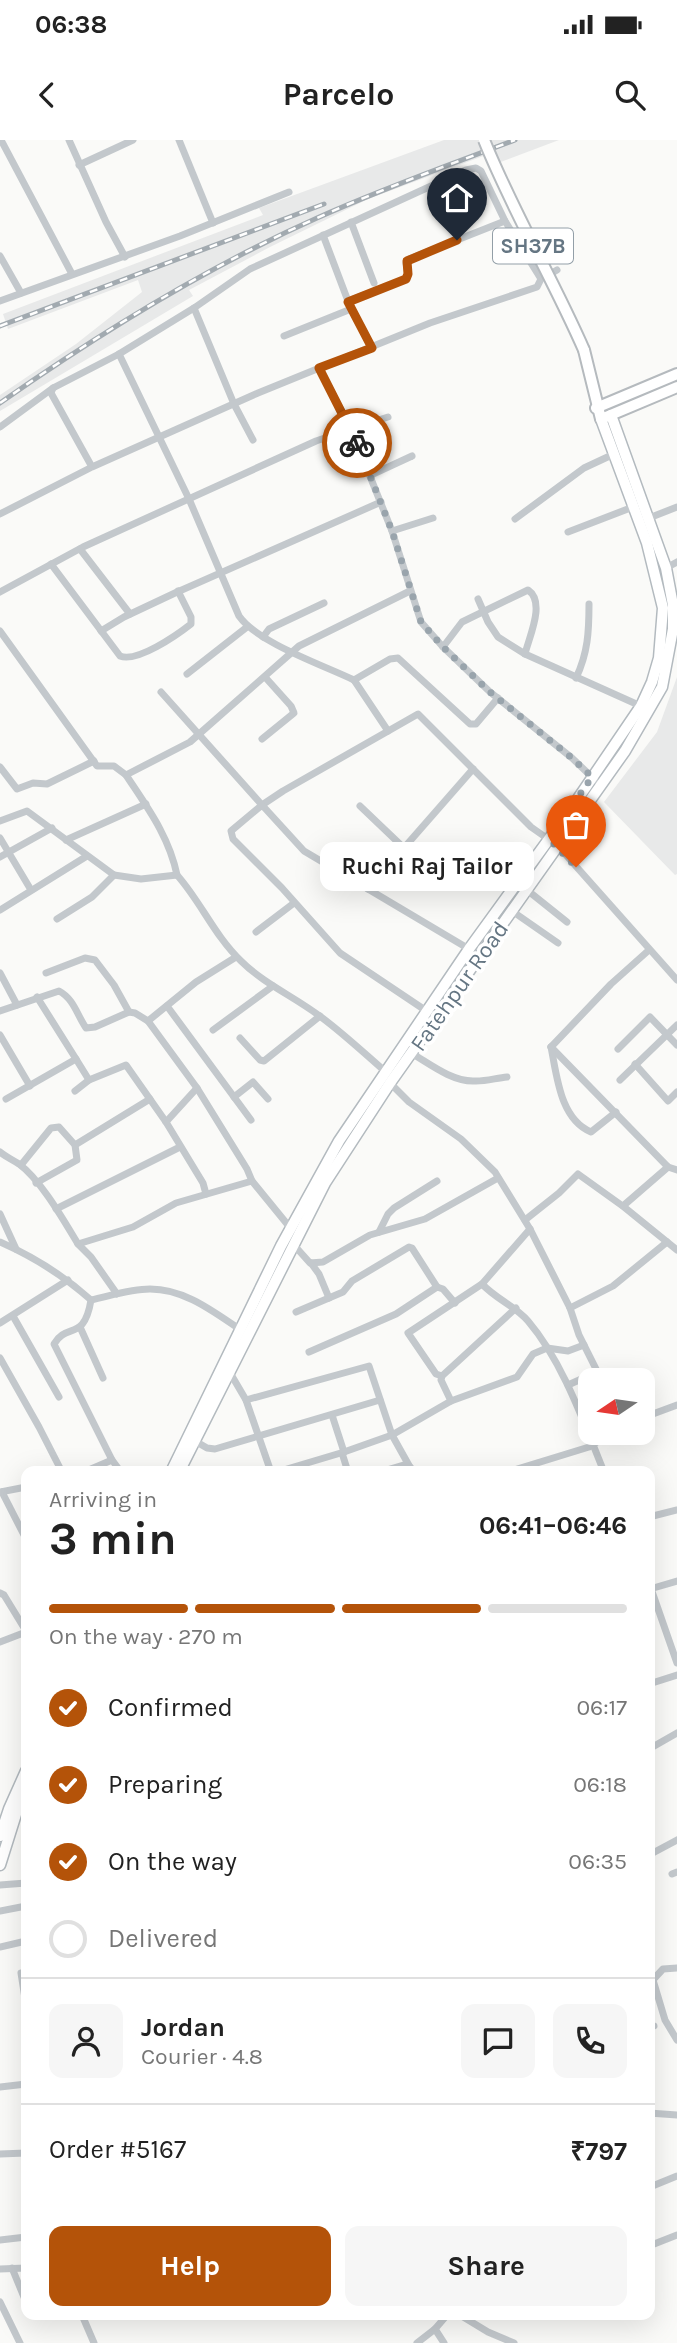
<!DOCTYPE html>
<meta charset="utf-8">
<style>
body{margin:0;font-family:Karla,sans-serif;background:#f6f6f6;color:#222;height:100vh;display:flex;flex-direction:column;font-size:26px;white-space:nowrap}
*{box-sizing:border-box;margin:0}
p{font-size:23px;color:#767676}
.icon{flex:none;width:38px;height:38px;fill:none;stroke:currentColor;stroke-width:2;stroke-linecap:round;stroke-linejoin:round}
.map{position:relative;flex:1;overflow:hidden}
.drawer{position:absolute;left:21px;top:1326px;width:634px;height:854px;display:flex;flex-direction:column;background:#fff;border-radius:14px;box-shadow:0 7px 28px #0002}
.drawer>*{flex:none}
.needle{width:46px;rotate:257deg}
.controls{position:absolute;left:578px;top:1228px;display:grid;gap:14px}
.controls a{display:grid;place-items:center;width:77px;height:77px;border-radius:14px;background:#fff;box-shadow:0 7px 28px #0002;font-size:35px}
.pin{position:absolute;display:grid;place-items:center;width:60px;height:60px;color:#fff;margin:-72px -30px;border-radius:50% 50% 50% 0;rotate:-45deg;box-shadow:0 0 7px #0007}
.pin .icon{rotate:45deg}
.courier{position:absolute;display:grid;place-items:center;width:70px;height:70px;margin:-35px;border:5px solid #b45309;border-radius:50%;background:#fff;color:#222;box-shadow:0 2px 9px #0007}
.bubble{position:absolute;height:49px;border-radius:14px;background:#fff;box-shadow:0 7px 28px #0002;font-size:23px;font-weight:700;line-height:49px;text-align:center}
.headline em{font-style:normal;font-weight:700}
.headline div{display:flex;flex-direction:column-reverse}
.headline{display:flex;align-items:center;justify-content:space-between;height:119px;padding:0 28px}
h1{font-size:46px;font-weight:700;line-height:52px}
.bar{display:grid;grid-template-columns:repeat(4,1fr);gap:10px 7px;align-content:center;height:84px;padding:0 28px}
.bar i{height:9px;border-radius:5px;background:#e0e0e0}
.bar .on{background:#b45309}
.bar p{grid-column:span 4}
.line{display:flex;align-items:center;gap:18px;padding:0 28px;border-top:2px solid #e0e0e0}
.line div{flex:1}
.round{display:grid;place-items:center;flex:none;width:74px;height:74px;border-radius:14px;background:#f6f6f6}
ol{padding:0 28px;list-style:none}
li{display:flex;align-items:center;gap:21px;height:77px}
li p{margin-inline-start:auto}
li .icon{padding:7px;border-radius:50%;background:#b45309;color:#fff;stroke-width:4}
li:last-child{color:#767676}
li i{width:38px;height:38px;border:4px solid #e0e0e0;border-radius:50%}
.primary-button{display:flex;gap:14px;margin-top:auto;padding:14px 28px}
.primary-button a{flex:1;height:80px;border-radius:14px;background:#b45309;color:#fff;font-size:28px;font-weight:700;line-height:80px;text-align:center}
.primary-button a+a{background:#f6f6f6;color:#222}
.status{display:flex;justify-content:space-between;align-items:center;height:49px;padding:0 35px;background:#fff;direction:ltr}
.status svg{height:19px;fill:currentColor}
header{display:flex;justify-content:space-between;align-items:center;height:91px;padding:0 28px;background:#fff;font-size:32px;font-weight:700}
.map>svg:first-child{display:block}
</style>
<div class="status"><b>06:38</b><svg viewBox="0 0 49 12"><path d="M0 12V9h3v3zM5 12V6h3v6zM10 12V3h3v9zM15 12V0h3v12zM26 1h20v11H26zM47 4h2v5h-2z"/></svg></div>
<header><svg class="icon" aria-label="back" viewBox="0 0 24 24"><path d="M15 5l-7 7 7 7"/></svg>Parcelo<svg class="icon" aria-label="search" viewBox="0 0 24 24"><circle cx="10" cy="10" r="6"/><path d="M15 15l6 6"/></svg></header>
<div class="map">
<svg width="677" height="2203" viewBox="0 0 677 2203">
<rect width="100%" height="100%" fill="#fafaf8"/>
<g fill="#e8e9e9">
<polygon points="444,0 559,0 490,26 486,15 368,59 270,107 189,150 193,156 0,271 0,255 76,204 142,152 138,140 8,189 3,174 263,75 259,68"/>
<polygon points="677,537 677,734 675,735 604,662 657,592"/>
</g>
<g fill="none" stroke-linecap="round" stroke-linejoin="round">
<g stroke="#b3babf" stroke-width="13">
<g id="secondary">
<polyline points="171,1332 281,1106 339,1001 469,809 573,666 641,566 652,542 659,518 663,468 647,403 601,279"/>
<polyline points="179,1332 325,1043 390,943 625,611 662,547 673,489 673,465 666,428 611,275"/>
<polyline points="0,1696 9,1669 26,1631"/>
<polyline points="0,1725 17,1671 26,1650"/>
</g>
</g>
<g stroke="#b5babe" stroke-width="14">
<g id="primary">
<polyline points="584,210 601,279 677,247"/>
<polyline points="596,268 677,234"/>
</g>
</g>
<g stroke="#c3c8cc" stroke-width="7">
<polyline points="1,0 72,134"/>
<polyline points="69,0 106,82 125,117"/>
<polyline points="179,0 213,83"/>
<polyline points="79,25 133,0"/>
<polyline points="351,82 374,143"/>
<polyline points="323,95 348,161 372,208"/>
<polyline points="0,116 21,153"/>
<polyline points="545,137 557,130"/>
<polyline points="0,161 180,96 289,52"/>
<polyline points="348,161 406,139 408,134 406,123 409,119 505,81"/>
<polyline points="194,168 234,264 253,300"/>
<polyline points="284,196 351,169"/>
<path d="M119 214 189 359 239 476C258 503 323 525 354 540L390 519 398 518 470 584H476L498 558"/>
<polyline points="319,228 351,289 388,277"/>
<polyline points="0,287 53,248"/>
<polyline points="371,335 412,316"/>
<polyline points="0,374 92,327 258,253 430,183 537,147 541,139 505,81 481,31 476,28 466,30 250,129 194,168 119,214 53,248 51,253 92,327"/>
<polyline points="649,378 677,367"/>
<polyline points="515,379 584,328 614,314"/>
<polyline points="392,391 433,378"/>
<polyline points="568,392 633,367"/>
<polyline points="80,409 130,474"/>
<path d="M51 424 120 516C137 523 177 495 191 484V477L178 451"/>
<polyline points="666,428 677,422"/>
<polyline points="0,452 83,407 316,301 351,289 392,391 421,482 443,507 490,552 572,618 595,640"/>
<polyline points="478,459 488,482 498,497 525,514 643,567"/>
<polyline points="0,491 97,626 114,626 126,635 190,602 299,506 410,451"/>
<polyline points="101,491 124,477 175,453 381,362"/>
<polyline points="263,497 269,489 324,463"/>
<path d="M443 507 462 482 528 450C546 462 529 497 525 514"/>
<polyline points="187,534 247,487"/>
<path d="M576 538C588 513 589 491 589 464"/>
<polyline points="354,540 388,591"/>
<polyline points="161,552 262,665 283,651 418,574 531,687 558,706 677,840"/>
<polyline points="262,599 294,573 291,566 265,537"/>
<polyline points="0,627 17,649 33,643 47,644 94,621"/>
<path d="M126 635C147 667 169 696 177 735"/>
<polyline points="360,666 404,708"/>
<path d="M0 681 27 671 114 735 141 739 177 735C201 762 214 795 241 821 264 844 295 857 321 877 344 894 365 914 387 933"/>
<polyline points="0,698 31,750"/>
<polyline points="66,700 146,664"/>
<polyline points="0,717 52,688"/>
<polyline points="368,749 473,629"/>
<polyline points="527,750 567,782"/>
<polyline points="0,770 87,716"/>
<polyline points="512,771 558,803"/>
<polyline points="57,779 92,757 114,735"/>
<polyline points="256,792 294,763"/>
<polyline points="0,833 17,865"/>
<polyline points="46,833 85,818 95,820 114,845 129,872"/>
<polyline points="37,857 76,919"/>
<polyline points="167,866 251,980"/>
<path d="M0 871 59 851C74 859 77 875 86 888L95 887 129 872 135 873 148 881 197 948 247 1029 252 1041"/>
<polyline points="428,872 340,813 282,748 233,699 231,691 262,665 304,711 469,809"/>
<polyline points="148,881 196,842 236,817"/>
<polyline points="213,890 273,846"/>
<polyline points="0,895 30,946"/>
<polyline points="240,898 260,920 264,921 320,876"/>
<polyline points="551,907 668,1027 677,1030"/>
<polyline points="551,907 611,844 649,810"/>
<path d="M551 907C557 936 560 979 591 992L616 972"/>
<polyline points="618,909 650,877 677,905"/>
<path d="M411 913C430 924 451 941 473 941 484 942 496 938 507 937"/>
<polyline points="635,924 668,961 677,952"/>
<polyline points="620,940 677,885"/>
<polyline points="390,943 409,962 461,999 495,1032 530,1089 570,1168 579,1195 602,1241"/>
<polyline points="75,951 89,940"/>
<polyline points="234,957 253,942 268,959"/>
<polyline points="6,959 76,919 89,940 126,925 166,982 203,1043 206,1054"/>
<polyline points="166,982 197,948"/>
<polyline points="75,1005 150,959"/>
<path d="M0 1012C6 1017 13 1020 19 1024 41 1040 64 1081 78 1104L133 1087 176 1063 252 1041 292 1090"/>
<polyline points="21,1025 51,988 59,987 75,1005 77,1020 36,1043"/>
<polyline points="623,1066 668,1027"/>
<polyline points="56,1069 180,1007"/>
<polyline points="0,1074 16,1109"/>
<polyline points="525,1080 559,1053 578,1034 624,1067 677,1110"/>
<path d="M530 1089 482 1144C496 1159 515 1166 528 1181 563 1222 584 1283 604 1332"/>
<polyline points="379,1092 388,1074 394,1068 437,1041"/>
<path d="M0 1102C34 1117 63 1135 91 1160 110 1156 130 1149 150 1149 186 1149 215 1173 244 1192"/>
<polyline points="78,1104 91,1117 117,1154"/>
<polyline points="293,1104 310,1123 323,1122 370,1095 425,1079 498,1038"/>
<polyline points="311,1123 319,1134 329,1158"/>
<path d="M91 1160C84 1202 67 1182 54 1204L112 1320"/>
<polyline points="570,1168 613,1146 667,1102"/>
<polyline points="296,1172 343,1152 352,1141 409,1107 412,1108 437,1147"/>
<polyline points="13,1176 59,1257"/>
<polyline points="0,1183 68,1140"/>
<polyline points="80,1187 103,1238"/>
<polyline points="309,1212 396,1174 437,1147 443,1149 455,1163"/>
<polyline points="0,1218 39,1287 62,1332"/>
<polyline points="229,1231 246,1260 271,1332"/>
<polyline points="442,1236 436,1234 408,1193 482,1144"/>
<polyline points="568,1245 597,1232"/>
<polyline points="246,1260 369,1226 392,1295 411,1329"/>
<polyline points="451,1261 441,1240 442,1236 516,1168"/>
<polyline points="332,1275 344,1312"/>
<polyline points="642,1278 677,1265"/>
<polyline points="195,1301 207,1308 215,1309 380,1260"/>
<polyline points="342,1313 348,1332"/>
<polyline points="84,1332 112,1320 121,1332"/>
<polyline points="277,1332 344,1312 392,1295 451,1261 517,1237 533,1214 547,1208 568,1211 584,1205"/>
<polyline points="380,1332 407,1324 411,1328"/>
<polyline points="508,1332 589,1307 611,1293"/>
<polyline points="0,1352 26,1347"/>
<polyline points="2,1352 26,1399"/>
<polyline points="649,1377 677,1370"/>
<polyline points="649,1443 677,1523"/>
<polyline points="650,1449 677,1441"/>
<polyline points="0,1453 4,1455 26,1491"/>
<polyline points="0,1502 26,1492"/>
<polyline points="649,1544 677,1535"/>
<polyline points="649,1609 677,1593"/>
<polyline points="649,1715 677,1700"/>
<polyline points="672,1734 677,1732"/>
<polyline points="0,1745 26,1743"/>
<polyline points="0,1771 26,1766"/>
<polyline points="0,1807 26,1801"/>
<polyline points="21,1833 26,1865"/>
<polyline points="653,1840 665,1880 677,1900"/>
<polyline points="650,1843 663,1829 677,1828"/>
<polyline points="649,1887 654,1886"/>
<polyline points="0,1947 26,1944"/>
<polyline points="649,1973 677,1975"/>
<polyline points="0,2014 26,2013"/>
<polyline points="650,2047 677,2036"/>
<polyline points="0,2100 26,2097"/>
<polyline points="649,2106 677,2095"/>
<polyline points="12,2128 26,2162"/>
<polyline points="0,2129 26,2128"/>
<polyline points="0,2162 20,2203"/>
<polyline points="82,2175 94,2203"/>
<polyline points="460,2175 488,2192 514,2203"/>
<polyline points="435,2189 444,2203"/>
<polyline points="417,2203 435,2189 447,2175"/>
</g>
<use href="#secondary" stroke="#fff" stroke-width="10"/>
<use href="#primary" stroke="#fff" stroke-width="10"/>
<g stroke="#a2aab0" stroke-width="5">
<g id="rail">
<polyline points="0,186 324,64"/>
<path d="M0 263C100 193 205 128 317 78 381 49 449 25 515 0"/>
</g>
</g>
<use href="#rail" stroke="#fff" stroke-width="2.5" stroke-dasharray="8" stroke-linecap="butt"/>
<g stroke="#b5babe" stroke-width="14" stroke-linecap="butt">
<path id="primary-bridge" d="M484 0C513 72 553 139 584 210"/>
</g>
<use href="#primary-bridge" stroke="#fff" stroke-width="10"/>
</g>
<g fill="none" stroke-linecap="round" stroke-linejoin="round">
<polyline stroke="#99a4ac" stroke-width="7" stroke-dasharray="0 12.6" points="357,303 392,391 421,482 443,507 490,552 572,618 592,637 549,699 576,727"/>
<polyline stroke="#b45309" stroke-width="9" points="357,303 319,228 372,208 348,162 406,139 408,134 407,121 457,100"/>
</g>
<g text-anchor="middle" stroke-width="7" stroke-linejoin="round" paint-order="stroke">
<rect fill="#fff" stroke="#939fa8" stroke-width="2" x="493" y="88.5" width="80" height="35" rx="5"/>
<g font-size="21" font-weight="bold" fill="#657683">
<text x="533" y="113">SH37B</text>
</g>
<g font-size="23" fill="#657683" stroke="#fff">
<text transform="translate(459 846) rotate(-55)" y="8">Fatehpur Road</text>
</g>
</g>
</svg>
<div class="controls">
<a><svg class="needle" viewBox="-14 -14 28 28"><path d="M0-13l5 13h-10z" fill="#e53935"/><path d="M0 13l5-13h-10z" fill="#767676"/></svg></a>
</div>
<div class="pin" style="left:576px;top:727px;background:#ea580c"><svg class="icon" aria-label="bag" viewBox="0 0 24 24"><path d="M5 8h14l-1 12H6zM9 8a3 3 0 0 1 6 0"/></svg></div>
<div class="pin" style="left:457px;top:100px;background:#1f2937"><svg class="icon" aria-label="home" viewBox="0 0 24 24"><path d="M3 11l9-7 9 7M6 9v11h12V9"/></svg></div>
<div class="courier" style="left:357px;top:303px"><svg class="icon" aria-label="bike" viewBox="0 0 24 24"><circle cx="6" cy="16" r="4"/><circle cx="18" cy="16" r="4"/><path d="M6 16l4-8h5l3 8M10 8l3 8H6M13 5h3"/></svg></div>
<div class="bubble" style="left:320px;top:702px;width:214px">Ruchi Raj Tailor</div>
<section class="drawer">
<div class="headline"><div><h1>3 min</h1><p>Arriving in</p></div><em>06:41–06:46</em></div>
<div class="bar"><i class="on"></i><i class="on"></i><i class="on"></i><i></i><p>On the way · 270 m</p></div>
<ol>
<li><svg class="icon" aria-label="check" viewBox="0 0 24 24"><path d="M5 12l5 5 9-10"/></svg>Confirmed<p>06:17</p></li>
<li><svg class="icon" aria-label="check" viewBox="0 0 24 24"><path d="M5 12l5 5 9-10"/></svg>Preparing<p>06:18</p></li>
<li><svg class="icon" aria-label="check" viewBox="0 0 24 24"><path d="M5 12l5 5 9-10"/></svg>On the way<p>06:35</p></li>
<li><i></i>Delivered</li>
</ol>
<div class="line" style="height:126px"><a class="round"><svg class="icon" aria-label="person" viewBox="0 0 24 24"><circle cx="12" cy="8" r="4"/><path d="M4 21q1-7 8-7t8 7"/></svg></a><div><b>Jordan</b><p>Courier · 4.8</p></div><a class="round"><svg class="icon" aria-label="chat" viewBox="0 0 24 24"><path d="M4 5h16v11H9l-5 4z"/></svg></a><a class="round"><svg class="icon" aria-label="phone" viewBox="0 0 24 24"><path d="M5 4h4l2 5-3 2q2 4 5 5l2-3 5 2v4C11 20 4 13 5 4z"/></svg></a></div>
<div class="line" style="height:91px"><div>Order #5167</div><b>₹797</b></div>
<div class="primary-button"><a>Help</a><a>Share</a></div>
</section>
</div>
